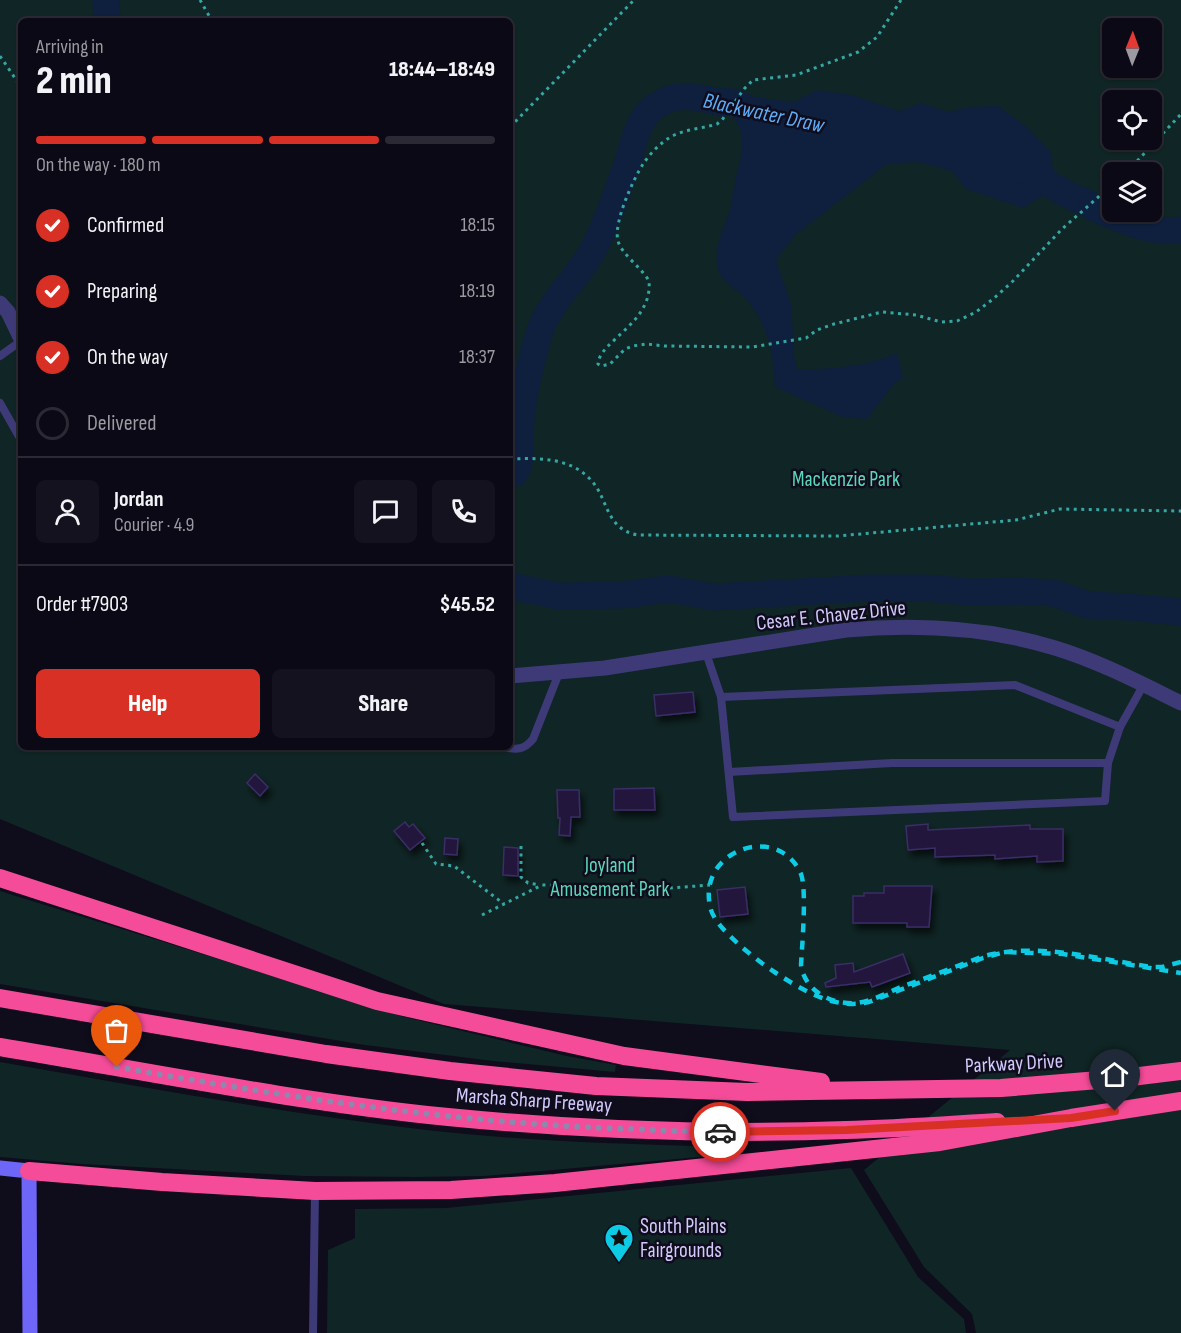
<!DOCTYPE html>
<meta charset="utf-8">
<style>
body{margin:0;font-family:"Sofia Sans Condensed",sans-serif;background:#14121e;color:#f1f3f6;height:100vh;display:flex;flex-direction:column;font-size:22px;white-space:nowrap}
*{box-sizing:border-box;margin:0}
p{font-size:20px;color:#9a9aa0}
.icon{flex:none;width:33px;height:33px;fill:none;stroke:currentColor;stroke-width:2;stroke-linecap:round;stroke-linejoin:round}
.map{position:relative;flex:1;overflow:hidden}
.side{position:absolute;left:18px;top:18px;width:495px;height:732px;display:flex;flex-direction:column;background:#0b0915;border-radius:9px;box-shadow:0 2px 4px #0004,0 0 0 2px #2b2a34}
.side>*{flex:none}
.needle{width:39px;rotate:1deg}
.tools{position:absolute;left:1102px;top:18px;display:grid;gap:12px}
.tools a{display:grid;place-items:center;width:60px;height:60px;border-radius:9px;background:#0b0915;box-shadow:0 2px 4px #0004,0 0 0 2px #2b2a34;font-size:30px}
.pin{position:absolute;display:grid;place-items:center;width:51px;height:51px;color:#fff;margin:-62px -26px;border-radius:50% 50% 50% 0;rotate:-45deg;box-shadow:0 0 6px #0007}
.pin .icon{rotate:45deg}
.courier{position:absolute;display:grid;place-items:center;width:60px;height:60px;margin:-30px;border:4px solid #d93025;border-radius:50%;background:#fff;color:#222;box-shadow:0 2px 8px #0007}
.summary em{font-style:normal;font-weight:800}
.summary div{display:flex;flex-direction:column-reverse}
.summary{display:flex;align-items:center;justify-content:space-between;height:102px;padding:0 18px}
h1{font-size:39px;font-weight:800;line-height:45px}
.bar{display:grid;grid-template-columns:repeat(4,1fr);gap:9px 6px;align-content:center;height:72px;padding:0 18px}
.bar i{height:8px;border-radius:4px;background:#2b2a34}
.bar .current{background:#d93025}
.bar p{grid-column:span 4}
.line{display:flex;align-items:center;gap:15px;padding:0 18px;border-top:2px solid #2b2a34}
.line div{flex:1}
.round{display:grid;place-items:center;flex:none;width:63px;height:63px;border-radius:9px;background:#14121e}
ol{padding:0 18px;list-style:none}
li{display:flex;align-items:center;gap:18px;height:66px}
li p{margin-inline-start:auto}
li .icon{padding:6px;border-radius:50%;background:#d93025;color:#fff;stroke-width:4}
li:last-child{color:#9a9aa0}
li i{width:33px;height:33px;border:3px solid #2b2a34;border-radius:50%}
.action{display:flex;gap:12px;margin-top:auto;padding:12px 18px}
.action a{flex:1;height:69px;border-radius:9px;background:#d93025;color:#fff;font-size:24px;font-weight:800;line-height:69px;text-align:center}
.action a+a{background:#14121e;color:#f1f3f6}
.map>svg:first-child{display:block}
</style>
<div class="map">
<svg width="1181" height="1333" viewBox="0 0 1181 1333">
<defs>
<filter id="shadow"><feDropShadow dx="3.5" dy="6" stdDeviation="3" flood-color="#0009"/></filter>
</defs>
<rect width="100%" height="100%" fill="#0f0c1c"/>
<g fill="#102525" fill-rule="evenodd">
<path d="M0 0H1181V1333H976L972 1314 924 1267 864 1170 1010 1050 444 1004 0 819ZM21 21H510V747H21ZM1113 28H1152V68H1113ZM1113 100H1152V140H1113ZM1113 172H1152V212H1113Z"/>
<polygon points="0,891 404,1017 567,1056 616,1065 615,1072 493,1061 365,1045 0,984"/>
<path d="M0 1062C142 1087 284 1113 427 1130 532 1142 639 1145 744 1147V1153L485 1176 415 1177 304 1176 82 1164 0 1157Z"/>
<polygon points="851,1168 918,1277 964,1319 966,1333 327,1333 328,1250 355,1238 355,1209 446,1208"/>
</g>
<path fill="#0e203e" d="M724 88 738 89 754 97 793 102 817 90 852 95 899 111 921 103 948 112 968 107 998 106 1027 127 1051 153 1055 188 1023 208 966 189 952 171 918 162 887 164 795 235 776 260C780 276 788 291 791 306 794 328 791 348 797 369 827 370 870 366 897 353L903 377 893 385 867 419 843 417 775 387C773 353 769 325 745 298 737 289 724 284 719 272 712 250 723 231 730 210 732 203 732 195 734 188 738 167 750 136 733 117 722 104 702 103 688 96L693 90Z"/>
<g fill="none" stroke-linecap="round" stroke-linejoin="round">
<g stroke="#0e203e" stroke-width="27">
<polyline points="106,0 107,21"/>
<polyline points="1024,170 1072,197 1086,202"/>
<path d="M1092 207C1121 220 1148 233 1181 230"/>
<path d="M510 474 515 473C523 461 518 442 520 428 523 397 530 364 539 334 551 297 582 276 597 242 609 216 619 188 628 161 634 143 637 121 653 108 677 90 696 97 723 103"/>
<polyline points="510,586 558,596 622,595 669,589 714,597 868,588 925,588 970,592 1019,591 1054,593 1087,605 1130,607 1181,612"/>
</g>
</g>
<g fill="#21193c" stroke="#3a2d66" stroke-width="1.5" filter="url(#shadow)">
<polygon points="693,692 695,712 656,716 654,695"/>
<polygon points="255,774 268,787 260,796 247,783"/>
<polygon points="654,788 655,810 614,810 614,789"/>
<polygon points="557,790 579,790 580,817 571,817 570,836 559,835 560,818 558,818"/>
<polygon points="405,822 409,827 413,824 425,838 410,850 394,831"/>
<polygon points="928,824 928,830 1030,825 1030,829 1063,829 1063,861 1037,862 1037,856 995,859 995,855 935,857 935,848 908,850 906,826"/>
<polygon points="445,838 458,839 457,855 444,854"/>
<polygon points="504,847 518,848 518,876 503,875"/>
<polygon points="884,886 932,886 929,927 907,927 907,923 853,923 853,896 864,896 864,893 884,893"/>
<polygon points="745,887 748,914 720,917 717,890"/>
<polygon points="903,954 910,973 872,987 870,982 826,987 825,983 836,978 835,965 853,963 854,972"/>
</g>
<g fill="none" stroke-linecap="round" stroke-linejoin="round">
<g stroke="#33a7a3" stroke-width="3" stroke-dasharray="3 4.5" stroke-linecap="butt">
<polyline points="200,0 212,21"/>
<path d="M901 0 877 37 858 52 796 75 753 80 744 89 722 120 717 124C701 129 683 129 669 138 659 144 650 154 643 164 633 180 613 223 618 241 622 255 642 268 649 281 653 323 599 341 598 364L601 366 610 364 625 349 633 346 646 344 665 346 752 347 806 338 817 330 834 324 882 312 916 315 941 322 957 321 976 312 993 299 1013 281 1062 229 1113 184"/>
<polyline points="0,56 21,87"/>
<polyline points="510,127 634,0"/>
<polyline points="1127,172 1181,114"/>
<polyline points="510,211 510,213"/>
<path d="M510 459C537 458 568 457 589 478 609 497 604 529 638 535L838 536 1016 520 1060 509 1181 511"/>
<polyline points="422,843 436,864 454,866 504,904"/>
<polyline points="521,846 521,877 528,883 540,885"/>
<polyline points="482,915 542,885 658,889 710,885"/>
</g>
<g stroke="#3e3a78" stroke-width="8">
<polyline points="0,356 21,341"/>
<polyline points="0,403 21,440"/>
<polyline points="706,653 721,697 1015,685 1120,727 1144,684"/>
<polyline points="721,697 733,817 1105,801 1108,763 1120,727"/>
<path d="M503 747C517 750 524 750 533 739L559 673"/>
<polyline points="729,772 892,763 1108,763"/>
<polyline points="313,1333 315,1191"/>
</g>
<g stroke="#3e3a78" stroke-width="15">
<polyline points="0,303 8,312 21,339"/>
<path d="M510 676 605 668 846 630C916 624 987 627 1055 648 1098 661 1140 683 1181 703"/>
</g>
<polyline stroke="#6e66f7" stroke-width="15" points="0,1168 29,1171 30,1333"/>
<g stroke="#f54c99" stroke-width="18">
<polyline points="0,878 377,1001 624,1056 821,1082"/>
<polyline points="0,998 326,1054 450,1071 596,1086 747,1092 1001,1088 1123,1078 1181,1071"/>
<path d="M0 1047C149 1072 298 1102 448 1117 580 1130 713 1135 846 1130 896 1129 947 1125 997 1122"/>
<polyline points="29,1171 162,1182 315,1191 451,1190 555,1183 940,1142 1071,1118 1181,1101"/>
</g>
<path stroke="#0dcae5" stroke-width="4.5" stroke-dasharray="9 8" stroke-linecap="butt" d="M1181 962 1162 967H1152C1098 959 1038 942 984 956 957 966 929 977 901 987 887 993 872 1001 857 1003 832 1005 805 992 801 965 802 946 807 890 801 874 778 821 694 851 711 910 717 930 759 962 776 973 804 991 835 1010 869 1002L983 958 1005 952 1063 954 1181 973"/>
</g>
<g fill="none" stroke-linecap="round" stroke-linejoin="round">
<path stroke="#8d88ae" stroke-width="6" stroke-dasharray="0 10.8" d="M117 1067C288 1097 454 1123 629 1129 659 1130 689 1132 720 1132"/>
<polyline stroke="#d93025" stroke-width="8" points="720,1132 847,1130 1071,1118 1115,1111"/>
</g>
<defs>
<g id="sight-pin" transform="scale(1.5)"><path d="M0 17L-7.5 6A9.5 9.5 0 1 1 7.5 6Z" fill="#0dcae5" stroke="#0f0c1c"/><path d="M0-6L1.8-2.2L6-1.7L2.9 1.2L3.7 5.4L0 3.3L-3.7 5.4L-2.9 1.2L-6-1.7L-1.8-2.2Z" fill="#111"/></g>
</defs>
<g fill-rule="evenodd">
<use href="#sight-pin" x="619" y="1238"/>
</g>
<g text-anchor="middle" stroke-width="5" stroke-linejoin="round" paint-order="stroke">
<g font-size="21" fill="#5bd7bb" stroke="#0f0c1c">
<text x="846" y="486">Mackenzie Park</text>
<text x="610" y="872">Joyland<tspan x="610" dy="24">Amusement Park</tspan></text>
</g>
<g font-size="21" fill="#d1cafc" stroke="#0f0c1c">
<text transform="translate(831 615) rotate(-6)" y="7">Cesar E. Chavez Drive</text>
<text transform="translate(1014 1063) rotate(-3)" y="7">Parkway Drive</text>
<text transform="translate(534 1100) rotate(4)" y="7">Marsha Sharp Freeway</text>
</g>
<g font-size="21" fill="#d1cafc" stroke="#0f0c1c" text-anchor="start">
<text x="640" y="1233">South Plains<tspan x="640" dy="24">Fairgrounds</tspan></text>
</g>
<g font-size="22" font-style="italic" fill="#5eacf6" stroke="#0f0c1c">
<text transform="translate(764 112) rotate(12)" y="8">Blackwater Draw</text>
</g>
</g>
</svg>
<div class="tools">
<a><svg class="needle" viewBox="-14 -14 28 28"><path d="M0-13l5 13h-10z" fill="#e53935"/><path d="M0 13l5-13h-10z" fill="#9a9aa0"/></svg></a>
<a><svg class="icon" aria-label="locate" viewBox="0 0 24 24"><circle cx="12" cy="12" r="6"/><path d="M12 2v4M12 18v4M2 12h4M18 12h4"/></svg></a>
<a><svg class="icon" aria-label="layers" viewBox="0 0 24 24"><path d="M12 4l9 5-9 5-9-5zM3 14l9 5 9-5"/></svg></a>
</div>
<div class="pin" style="left:117px;top:1067px;background:#ea580c"><svg class="icon" aria-label="bag" viewBox="0 0 24 24"><path d="M5 8h14l-1 12H6zM9 8a3 3 0 0 1 6 0"/></svg></div>
<div class="pin" style="left:1115px;top:1111px;background:#1f2937"><svg class="icon" aria-label="home" viewBox="0 0 24 24"><path d="M3 11l9-7 9 7M6 9v11h12V9"/></svg></div>
<div class="courier" style="left:720px;top:1132px"><svg class="icon" aria-label="car" viewBox="0 0 24 24"><path d="M5 17H2v-5l4-1 3-4h7l3 4 3 1v5h-3M9 17h6M6 11h13"/><circle cx="7" cy="17" r="2"/><circle cx="17" cy="17" r="2"/></svg></div>
<section class="side">
<div class="summary"><div><h1>2 min</h1><p>Arriving in</p></div><em>18:44–18:49</em></div>
<div class="bar"><i class="current"></i><i class="current"></i><i class="current"></i><i></i><p>On the way · 180 m</p></div>
<ol>
<li><svg class="icon" aria-label="check" viewBox="0 0 24 24"><path d="M5 12l5 5 9-10"/></svg>Confirmed<p>18:15</p></li>
<li><svg class="icon" aria-label="check" viewBox="0 0 24 24"><path d="M5 12l5 5 9-10"/></svg>Preparing<p>18:19</p></li>
<li><svg class="icon" aria-label="check" viewBox="0 0 24 24"><path d="M5 12l5 5 9-10"/></svg>On the way<p>18:37</p></li>
<li><i></i>Delivered</li>
</ol>
<div class="line" style="height:108px"><a class="round"><svg class="icon" aria-label="person" viewBox="0 0 24 24"><circle cx="12" cy="8" r="4"/><path d="M4 21q1-7 8-7t8 7"/></svg></a><div><b>Jordan</b><p>Courier · 4.9</p></div><a class="round"><svg class="icon" aria-label="chat" viewBox="0 0 24 24"><path d="M4 5h16v11H9l-5 4z"/></svg></a><a class="round"><svg class="icon" aria-label="phone" viewBox="0 0 24 24"><path d="M5 4h4l2 5-3 2q2 4 5 5l2-3 5 2v4C11 20 4 13 5 4z"/></svg></a></div>
<div class="line" style="height:78px"><div>Order #7903</div><b>$45.52</b></div>
<div class="action"><a>Help</a><a>Share</a></div>
</section>
</div>
